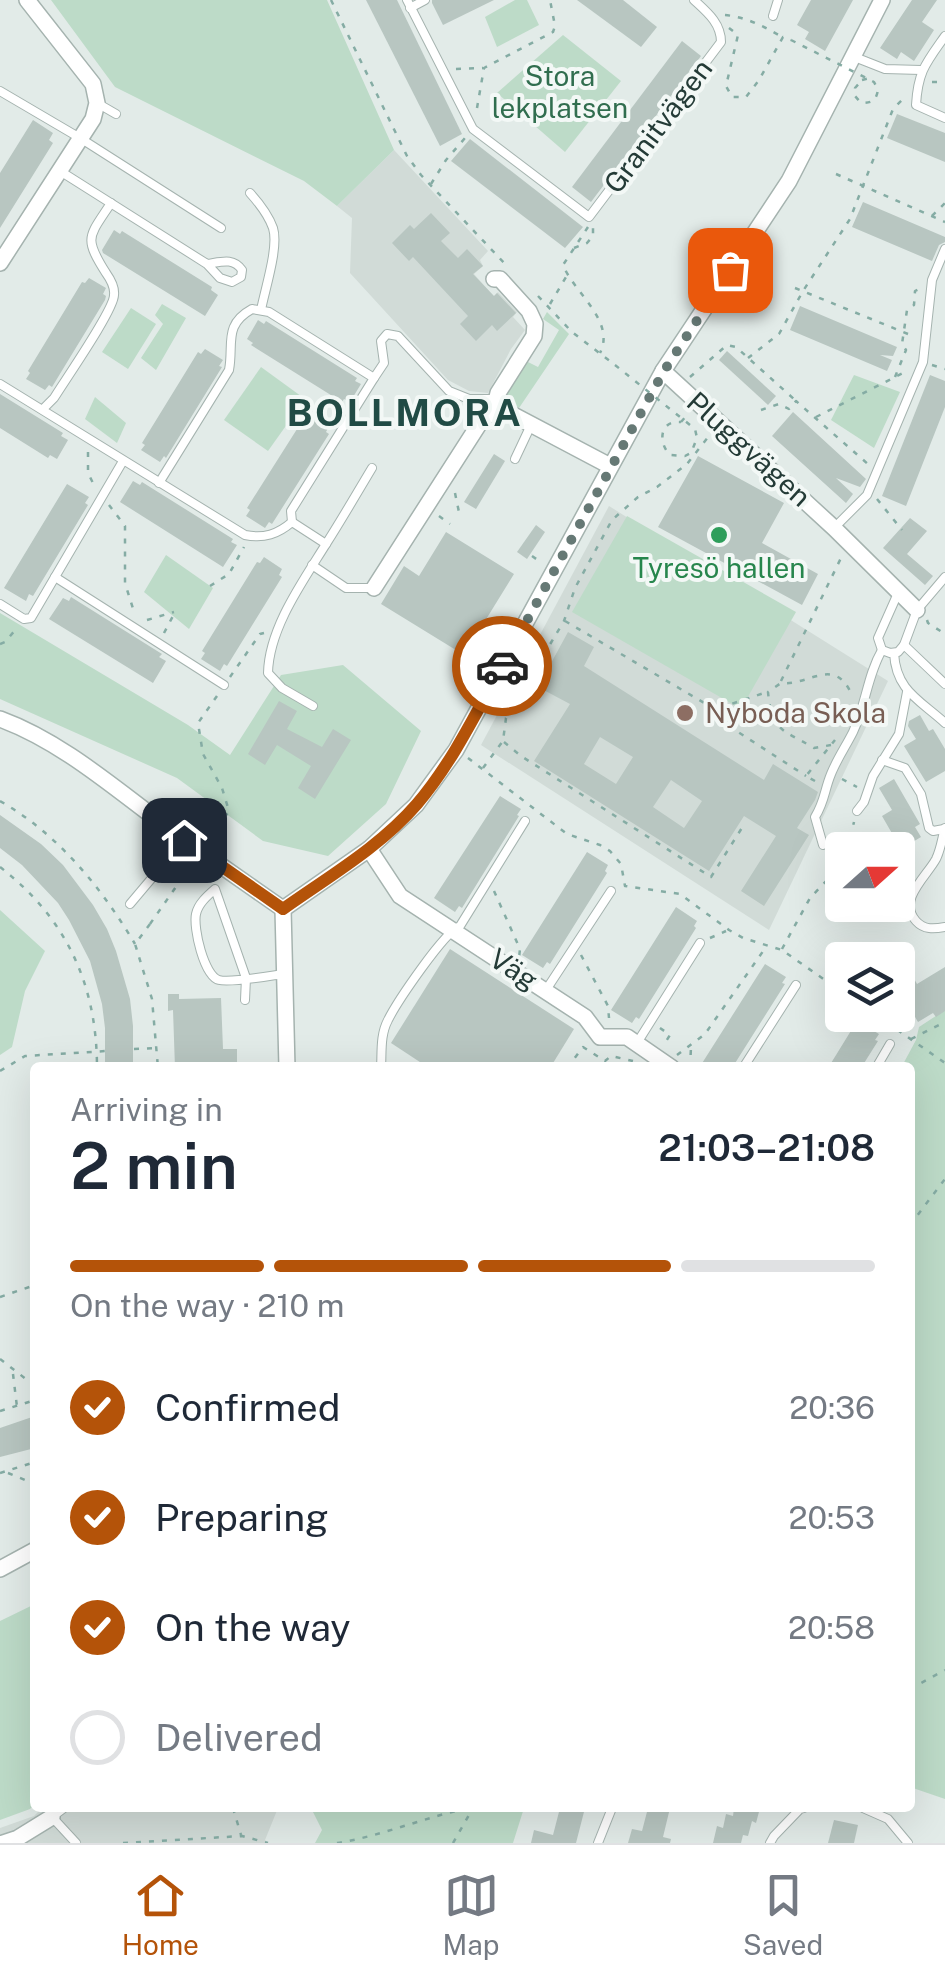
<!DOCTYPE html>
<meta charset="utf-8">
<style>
body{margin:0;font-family:"Public Sans",sans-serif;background:#f6f6f7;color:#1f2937;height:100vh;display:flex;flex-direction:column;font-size:38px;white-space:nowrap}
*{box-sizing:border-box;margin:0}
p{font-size:32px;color:#747a83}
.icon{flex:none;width:55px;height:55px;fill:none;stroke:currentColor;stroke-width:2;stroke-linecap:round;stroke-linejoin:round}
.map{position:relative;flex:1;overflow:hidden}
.panel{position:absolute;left:30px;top:1062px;width:885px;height:750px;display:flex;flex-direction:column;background:#fff;border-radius:10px;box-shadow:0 10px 40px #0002}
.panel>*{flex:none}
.needle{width:65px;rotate:69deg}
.controls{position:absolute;left:825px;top:832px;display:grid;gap:20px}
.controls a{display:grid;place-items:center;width:90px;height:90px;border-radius:10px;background:#fff;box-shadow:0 10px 40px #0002;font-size:50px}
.pin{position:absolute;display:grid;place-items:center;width:85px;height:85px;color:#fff;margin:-42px;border-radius:20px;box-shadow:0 5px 15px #0006}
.courier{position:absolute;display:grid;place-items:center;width:100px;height:100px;margin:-50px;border:8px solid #b45309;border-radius:50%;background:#fff;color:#222;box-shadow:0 2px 12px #0007}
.overview em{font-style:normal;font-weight:600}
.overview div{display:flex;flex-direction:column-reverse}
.overview{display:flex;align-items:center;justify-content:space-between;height:170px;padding:0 40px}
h1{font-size:65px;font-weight:600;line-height:75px}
.bar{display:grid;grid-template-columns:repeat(4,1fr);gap:15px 10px;align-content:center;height:120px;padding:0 40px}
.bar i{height:12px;border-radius:8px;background:#e0e1e3}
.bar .active{background:#b45309}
.bar p{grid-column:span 4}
ol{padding:0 40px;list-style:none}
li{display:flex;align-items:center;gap:30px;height:110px}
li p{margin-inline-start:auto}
li .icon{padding:10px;border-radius:50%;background:#b45309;color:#fff;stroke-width:4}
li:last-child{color:#747a83}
li i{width:55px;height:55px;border:5px solid #e0e1e3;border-radius:50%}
.dock{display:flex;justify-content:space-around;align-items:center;height:140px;border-top:2px solid #e0e1e3;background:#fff;font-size:28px;color:#747a83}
.dock a{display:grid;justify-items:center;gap:5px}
.dock .active{color:#b45309}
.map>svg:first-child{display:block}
</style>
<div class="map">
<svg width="945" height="1843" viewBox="0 0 945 1843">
<rect width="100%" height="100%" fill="#e2ebe8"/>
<g fill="#d1dbd7">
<polygon points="394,150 488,251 480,260 483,266 474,274 489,291 488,302 498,292 517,312 513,317 525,330 511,349 488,393 469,391 448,380 350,273 352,218 337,206"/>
<polygon points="609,506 888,681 769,930 481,745"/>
<polygon points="42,1808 278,1808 265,1840 268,1843 0,1843 0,1828 34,1816"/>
</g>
<g fill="#bddbc8">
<polygon points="51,0 327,0 394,150 337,206 304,181 115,87"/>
<polygon points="515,0 527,0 539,25 497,47 485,17"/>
<polygon points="563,35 621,81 565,152 497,93"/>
<polygon points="162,304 186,318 156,370 141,358 163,324 155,315"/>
<polygon points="131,308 156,324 128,369 102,352"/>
<polygon points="547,312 569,334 519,408 503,397 526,361 538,367 559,330 543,319"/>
<polygon points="261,367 305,399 268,451 224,420"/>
<polygon points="854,375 900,392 874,448 831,420"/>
<polygon points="95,397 126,423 117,443 85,419"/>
<polygon points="627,516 796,612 741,709 572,612"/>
<polygon points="166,555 213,588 189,629 144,592"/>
<polygon points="0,613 188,725 230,755 281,675 343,665 421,731 386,804 328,856 263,841 177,778 0,699"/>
<polygon points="0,910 45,951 25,991 12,1047 0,1055"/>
<polygon points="945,1010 945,1799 910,1787 910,1068 901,1068 916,1040 919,1027"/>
<polygon points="35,1604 35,1804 30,1809 0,1820 0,1621"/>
<polygon points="311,1808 524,1808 513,1843 315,1843 322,1830"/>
</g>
<g fill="#b8c6c1" fill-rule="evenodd">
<polygon points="366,0 397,0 462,134 440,146"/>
<polygon points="432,0 494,0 443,25 432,3"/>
<polygon points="577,0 623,0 657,27 641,47"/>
<polygon points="811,0 853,0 825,51 805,39 809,32 797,25"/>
<polygon points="912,0 937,0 922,22 934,30 914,61 901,52 897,59 880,48"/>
<polygon points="682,41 701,56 591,202 572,187"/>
<polygon points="897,114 945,133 945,162 887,138"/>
<polygon points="33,120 53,133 49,140 53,143 0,228 0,173"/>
<polygon points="470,139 583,227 565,248 451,161"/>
<polygon points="863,202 945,237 945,242 939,245 932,261 852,227"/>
<polygon points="431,213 450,233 441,241 458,258 467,249 483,266 473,274 494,296 497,293 516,313 497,331 492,325 476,341 460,324 468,316 413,257 409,261 392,243 410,225 414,229"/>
<polygon points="114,230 120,234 122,231 212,287 211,290 218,295 205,316 103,253 102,250"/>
<polygon points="89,278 106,288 103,294 106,296 105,300 52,387 49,385 45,390 26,379 30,373 28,371 82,282 85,283"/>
<polygon points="800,306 897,347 893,356 880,355 892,360 887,371 790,330"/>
<polygon points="258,320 264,324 266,321 357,378 355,381 361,384 350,402 344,399 342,402 251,345 253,343 247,339"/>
<polygon points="205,349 223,360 219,366 222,367 166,458 164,456 160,462 141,450 145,445 142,443 198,352 201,354"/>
<polygon points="727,351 776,396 768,405 719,360"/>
<polygon points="930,375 945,381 945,407 906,506 882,496"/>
<polygon points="0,394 63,433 61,436 68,440 57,459 50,455 48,458 0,428"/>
<polygon points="793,412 866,479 860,487 836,478 853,494 846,503 772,436"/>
<polygon points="311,415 329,426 326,432 329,434 272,524 269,522 265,528 246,516 250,510 247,508 304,418 307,420"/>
<polygon points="494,454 505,461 476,509 464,502"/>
<polygon points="698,456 784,503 762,543 818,574 802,605 658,527"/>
<polygon points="133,481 140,485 142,482 233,539 231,542 237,545 223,567 120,502"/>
<polygon points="67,484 89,497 85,503 88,505 33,596 29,594 26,601 4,588"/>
<polygon points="910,518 927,531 907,554 933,576 925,585 883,548"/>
<polygon points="536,525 545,532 527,559 517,552"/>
<polygon points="446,532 514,574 464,655 381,604 404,566 419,576"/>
<polygon points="264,557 282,569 279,575 282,577 227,666 224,664 220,671 201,659 205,653 202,651 257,562 260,563"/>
<polygon points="71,597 162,654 159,657 166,661 153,683 49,619 63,598 69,601"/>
<path d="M568 632 594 647 584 666 764 780 773 764 818 792 815 800 797 828 809 835 764 906 741 891 776 836 744 816 709 871 534 761 570 704 538 687ZM600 737 633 757 616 784 584 764ZM671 780 702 801 684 828 653 807Z"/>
<polygon points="279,701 297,711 287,729 322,747 333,729 351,740 315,799 298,788 311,766 277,745 265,765 248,754"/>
<polygon points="920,715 929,731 933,729 945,749 945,771 926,782 904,746 916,739 908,726 909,721"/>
<polygon points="894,779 920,824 915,827 921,837 901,849 882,816 892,810 879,788"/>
<polygon points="500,796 521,809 517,815 519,816 462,908 459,906 455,912 434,898"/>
<polygon points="0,815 41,844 63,865 93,905 107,929 116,951 130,999 133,1026 133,1068 105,1068 105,1028 102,1004 90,961 69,920 58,903 22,865 0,848"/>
<polygon points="587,852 608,865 605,871 607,873 550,964 547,962 543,968 522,955"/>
<polygon points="676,907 697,921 694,926 696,928 639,1019 636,1017 632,1023 611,1010"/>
<polygon points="450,949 574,1029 550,1068 429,1068 391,1043"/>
<polygon points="765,964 786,977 782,983 785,984 732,1068 699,1068"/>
<polygon points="945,967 945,1011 936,1017 933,1013 918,1022 898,988 898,975 908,968 917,984"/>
<polygon points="168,994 179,994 179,999 221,998 223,1049 237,1049 237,1068 175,1068 173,1010 168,1011"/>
<polygon points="857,1021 879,1034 875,1040 878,1041 861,1068 828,1068"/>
<polygon points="35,1416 35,1448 0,1457 0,1428"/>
<polygon points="560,1808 585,1808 576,1843 531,1843 534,1830 553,1835"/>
<polygon points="648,1808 670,1808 663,1837 671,1839 670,1843 628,1843 632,1829 642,1831"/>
<polygon points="734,1808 760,1808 756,1823 752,1821 748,1836 743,1835 741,1843 713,1843 717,1826 723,1828 726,1814 733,1816"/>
<polygon points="834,1820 858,1825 854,1843 828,1843"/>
</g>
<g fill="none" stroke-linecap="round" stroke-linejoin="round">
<g stroke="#a5b3af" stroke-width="10">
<g id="service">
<path d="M407 0 473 129 589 217 721 42C721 23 707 12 694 0"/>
<polyline points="410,8 425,0"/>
<polyline points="773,16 778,0"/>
<path d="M945 36C926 63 918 71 916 105L945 118"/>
<polyline points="852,56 885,69 921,70"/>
<polyline points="0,91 80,138 221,228"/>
<polyline points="97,103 116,114"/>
<path d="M60 171 207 264 220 278 232 282 241 277 242 270C233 257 221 262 207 264"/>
<path d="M250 193C259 203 268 214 273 228 279 247 265 289 261 310"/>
<polyline points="374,378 384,363 381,341 387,334 398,336 449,391 469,399 496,399"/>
<path d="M0 384 245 535C264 539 278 534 292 522L326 544"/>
<path d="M43 409 54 398C65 380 114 310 114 295 115 287 111 280 106 273 83 237 89 237 111 203"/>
<polyline points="515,459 531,425"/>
<path d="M159 483 229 370C234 344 223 325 252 309L269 312 374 378 291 511 292 522"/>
<polyline points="835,527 867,495 923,362 932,280 945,249"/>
<polyline points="312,565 346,588 374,588"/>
<polyline points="55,577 224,685"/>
<polyline points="898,593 878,638 882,650 890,653 898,652 904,645 917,610 945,577"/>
<polyline points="0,604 24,619 31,618 123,461"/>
<polyline points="904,645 945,684"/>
<path d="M894 653C896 691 920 700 945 723"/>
<path d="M313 706 282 688 268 673C269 628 303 581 326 544 342 519 357 493 372 468"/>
<polyline points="882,760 905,768 921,794 929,828 933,831 944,829"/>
<polyline points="857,811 864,802 873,776 899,734 907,692"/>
<path d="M945 828C942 838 941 849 936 859 927 876 897 900 916 921 924 930 934 929 945 927"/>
<path d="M823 845 815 817C825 801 824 791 831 774 837 759 846 746 853 732 866 705 867 676 882 650"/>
<polyline points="130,904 184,840"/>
<polyline points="546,990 611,891"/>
<path d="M245 1000 246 978 215 889C207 896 198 904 196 914 193 928 204 976 219 980 231 983 269 976 283 974"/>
<polyline points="637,1043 700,943"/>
<path d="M381 1068C382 1052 380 1035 388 1020 397 1002 444 932 460 926L525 821"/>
<polyline points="743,1068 796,985"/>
<polyline points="876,1068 890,1044"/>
<polyline points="64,1808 52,1817 76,1843"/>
<polyline points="863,1808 888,1819 908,1843"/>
<polyline points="598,1843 612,1808"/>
<polyline points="770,1843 774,1836 800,1809 804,1808"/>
</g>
</g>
<g stroke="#a5b3af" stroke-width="18">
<g id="minor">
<polyline points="0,263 93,119 97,103 93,84 27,0"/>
<polyline points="663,371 834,528 917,610"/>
<polyline points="493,413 498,393 534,336 535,324 529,311 500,279 494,279"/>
<polyline points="374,588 483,418 502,409 610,466"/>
<path d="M0 719C60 741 112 786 163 824 202 853 243 881 283 909"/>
<polyline points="369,849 400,896 585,1017 600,1037 627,1037 672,1068"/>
<polyline points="283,909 369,849 416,805 456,750 663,371 789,181 882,0"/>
<polyline points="283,909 287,1068"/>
<polyline points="0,1569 35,1550"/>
<polyline points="3,1843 18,1838 52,1817"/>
</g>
</g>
<g stroke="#85aca4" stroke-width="2.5" stroke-dasharray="5 8" stroke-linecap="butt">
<polyline points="331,0 407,156 421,175 507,266"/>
<path d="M725 15C746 17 763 26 782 37"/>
<polyline points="729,28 738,35 726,86 732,97 746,97 759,80 783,37 791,40"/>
<polyline points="456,69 483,68"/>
<polyline points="862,80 874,77"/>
<polyline points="932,82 945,82"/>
<polyline points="477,108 484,68 553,32 555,26 550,0"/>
<polyline points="836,174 945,222"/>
<polyline points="431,184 446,160 465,138"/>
<polyline points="932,216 945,203"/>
<path d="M588 227 563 265C574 293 616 321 600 353"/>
<polyline points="574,248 587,243 593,236 593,228"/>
<polyline points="795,288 913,336"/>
<polyline points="538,296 572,332 615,365"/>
<polyline points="550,304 566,277"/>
<polyline points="748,358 779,334 803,291 850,219 893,109 903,99"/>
<polyline points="932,365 945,369"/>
<polyline points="690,377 727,345 736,347 795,400"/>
<polyline points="895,377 906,350 902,344 907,310 914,305 915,291 919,289"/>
<polyline points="761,410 779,404 789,409 796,401 869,465"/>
<polyline points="816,417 907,371"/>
<polyline points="681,422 687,415"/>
<polyline points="88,452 88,473 95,487"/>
<polyline points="455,493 460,517"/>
<polyline points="877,499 902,530"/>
<polyline points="109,505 125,526 125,583 135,615"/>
<polyline points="439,516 450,524"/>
<polyline points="532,556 542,563"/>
<polyline points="210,586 229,574 244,547"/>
<polyline points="147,620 174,612"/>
<polyline points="927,620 928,623 945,634"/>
<polyline points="565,621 706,704 721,721 806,776"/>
<polyline points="164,633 174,614"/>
<polyline points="0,644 5,642 17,628"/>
<polyline points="230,677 260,634 264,633"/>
<polyline points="781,681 841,558"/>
<polyline points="217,696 198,723 203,754 222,788 229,811"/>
<polyline points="707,705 722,707 767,692"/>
<polyline points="504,742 521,756 711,877 745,823"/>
<path d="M831 745 814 748C782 729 772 732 768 692L781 683C810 686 834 655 852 695"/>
<polyline points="468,758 567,834 600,845 610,851 621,864 625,886 680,894 729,930 743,938 782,950 842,992"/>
<polyline points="483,768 503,741 506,718 564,621 575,588 612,520 638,497 657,487 687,464 709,436"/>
<polyline points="842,779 857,787"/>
<polyline points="815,781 806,776 835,740"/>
<path d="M0 801C58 834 101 887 135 944"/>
<polyline points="847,850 854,822"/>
<path d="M0 867C66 918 97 984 97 1068"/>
<polyline points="494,891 520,949 519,958"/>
<polyline points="150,924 135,944 152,999 158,1068"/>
<polyline points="710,938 726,931"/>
<polyline points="782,949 810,898 832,875 842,859"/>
<polyline points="581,955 608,1006 609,1018"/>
<polyline points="876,1015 945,1063"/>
<polyline points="660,1028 670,1035 665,1043"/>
<polyline points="911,1039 945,1022"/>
<polyline points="134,1049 156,1048"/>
<polyline points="677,1055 705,1034 766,947"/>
<polyline points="567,1068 583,1047 605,1061 611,1056 633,1061"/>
<polyline points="690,1068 691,1047"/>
<polyline points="0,1071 25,1056 106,1051"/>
<polyline points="910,1225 945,1179"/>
<polyline points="0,1297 35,1285"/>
<polyline points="0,1359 35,1386"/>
<polyline points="13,1374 17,1407"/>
<polyline points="0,1411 35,1400"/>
<polyline points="0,1473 35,1462"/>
<polyline points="8,1473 35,1484"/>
<polyline points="910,1689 945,1670"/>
<polyline points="233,1808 241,1835"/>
<polyline points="123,1843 242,1836 268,1843"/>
<path d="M337 1843C382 1836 425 1817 469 1808"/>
<polyline points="453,1843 473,1808"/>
</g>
<use href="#service" stroke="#fff" stroke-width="8"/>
<use href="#minor" stroke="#fff" stroke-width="15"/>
<g stroke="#85aca4" stroke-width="2.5" stroke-dasharray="5 8" stroke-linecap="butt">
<path d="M791 40 874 82 878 90C876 101 872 103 861 103L855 96V88L862 80"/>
<path d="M615 365 695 429 697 438 691 453 685 456 670 455C658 443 659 420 681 422"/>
<polyline points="150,924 229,811"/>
</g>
</g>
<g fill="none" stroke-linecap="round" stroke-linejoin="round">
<polyline stroke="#667975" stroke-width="10" stroke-dasharray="0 18" points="502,666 664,371 730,270"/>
<path stroke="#b45309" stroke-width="12" d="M184 840 283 909C328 877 380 847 417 804 452 763 476 713 502 666"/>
</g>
<circle fill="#2e9e5b" stroke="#f3f8f6" stroke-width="4" cx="719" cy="535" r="10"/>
<circle fill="#8d6e63" stroke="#f3f8f6" stroke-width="4" cx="685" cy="713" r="10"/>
<g text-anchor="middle" stroke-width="8" stroke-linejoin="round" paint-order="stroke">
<g font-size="28" fill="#316e4f" stroke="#f3f8f6">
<text x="560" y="86">Stora<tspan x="560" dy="32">lekplatsen</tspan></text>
</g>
<g font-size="28" fill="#243b37" stroke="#f3f8f6">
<text transform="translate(658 126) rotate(-53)" y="10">Granitvägen</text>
<text transform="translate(749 449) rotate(42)" y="10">Pluggvägen</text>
<text transform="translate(514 969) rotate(33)" y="10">Väg</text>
</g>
<g font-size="28" fill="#27864d" stroke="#f3f8f6">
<text x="719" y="578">Tyresö hallen</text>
</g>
<g font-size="28" fill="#785e54" stroke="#f3f8f6" text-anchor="start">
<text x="705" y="723">Nyboda Skola</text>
</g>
<g font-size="38" font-weight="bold" letter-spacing="2.5" fill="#214b45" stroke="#f3f8f6">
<text x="405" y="426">BOLLMORA</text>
</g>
</g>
</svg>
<div class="controls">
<a><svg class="needle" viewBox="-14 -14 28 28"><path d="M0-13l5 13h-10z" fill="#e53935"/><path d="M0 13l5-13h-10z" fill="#747a83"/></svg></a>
<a><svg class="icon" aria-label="layers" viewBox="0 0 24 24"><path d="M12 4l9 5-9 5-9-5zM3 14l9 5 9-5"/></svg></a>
</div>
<div class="pin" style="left:730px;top:270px;background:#ea580c"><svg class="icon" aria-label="bag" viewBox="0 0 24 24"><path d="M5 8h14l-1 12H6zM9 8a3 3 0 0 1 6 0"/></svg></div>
<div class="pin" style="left:184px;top:840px;background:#1f2937"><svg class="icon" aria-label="home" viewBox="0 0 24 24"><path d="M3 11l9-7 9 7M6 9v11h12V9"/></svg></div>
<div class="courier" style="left:502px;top:666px"><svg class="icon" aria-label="car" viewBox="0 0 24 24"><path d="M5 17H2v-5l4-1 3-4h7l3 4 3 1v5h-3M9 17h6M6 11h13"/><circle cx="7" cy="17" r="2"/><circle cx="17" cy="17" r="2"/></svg></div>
<section class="panel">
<div class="overview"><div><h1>2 min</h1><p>Arriving in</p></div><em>21:03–21:08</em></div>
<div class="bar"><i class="active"></i><i class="active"></i><i class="active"></i><i></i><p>On the way · 210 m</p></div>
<ol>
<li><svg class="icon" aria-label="check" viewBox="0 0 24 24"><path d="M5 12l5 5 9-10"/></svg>Confirmed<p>20:36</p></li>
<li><svg class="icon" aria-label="check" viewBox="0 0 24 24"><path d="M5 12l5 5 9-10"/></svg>Preparing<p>20:53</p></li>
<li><svg class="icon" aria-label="check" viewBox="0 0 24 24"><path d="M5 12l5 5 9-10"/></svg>On the way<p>20:58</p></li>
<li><i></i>Delivered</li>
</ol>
</section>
</div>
<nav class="dock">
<a class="active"><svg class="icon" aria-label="home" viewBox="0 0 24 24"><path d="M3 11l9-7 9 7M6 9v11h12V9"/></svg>Home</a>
<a><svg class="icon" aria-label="map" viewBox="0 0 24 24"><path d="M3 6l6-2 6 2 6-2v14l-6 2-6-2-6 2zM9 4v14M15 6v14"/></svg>Map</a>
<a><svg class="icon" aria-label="saved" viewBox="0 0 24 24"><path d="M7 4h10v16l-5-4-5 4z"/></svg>Saved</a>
</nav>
